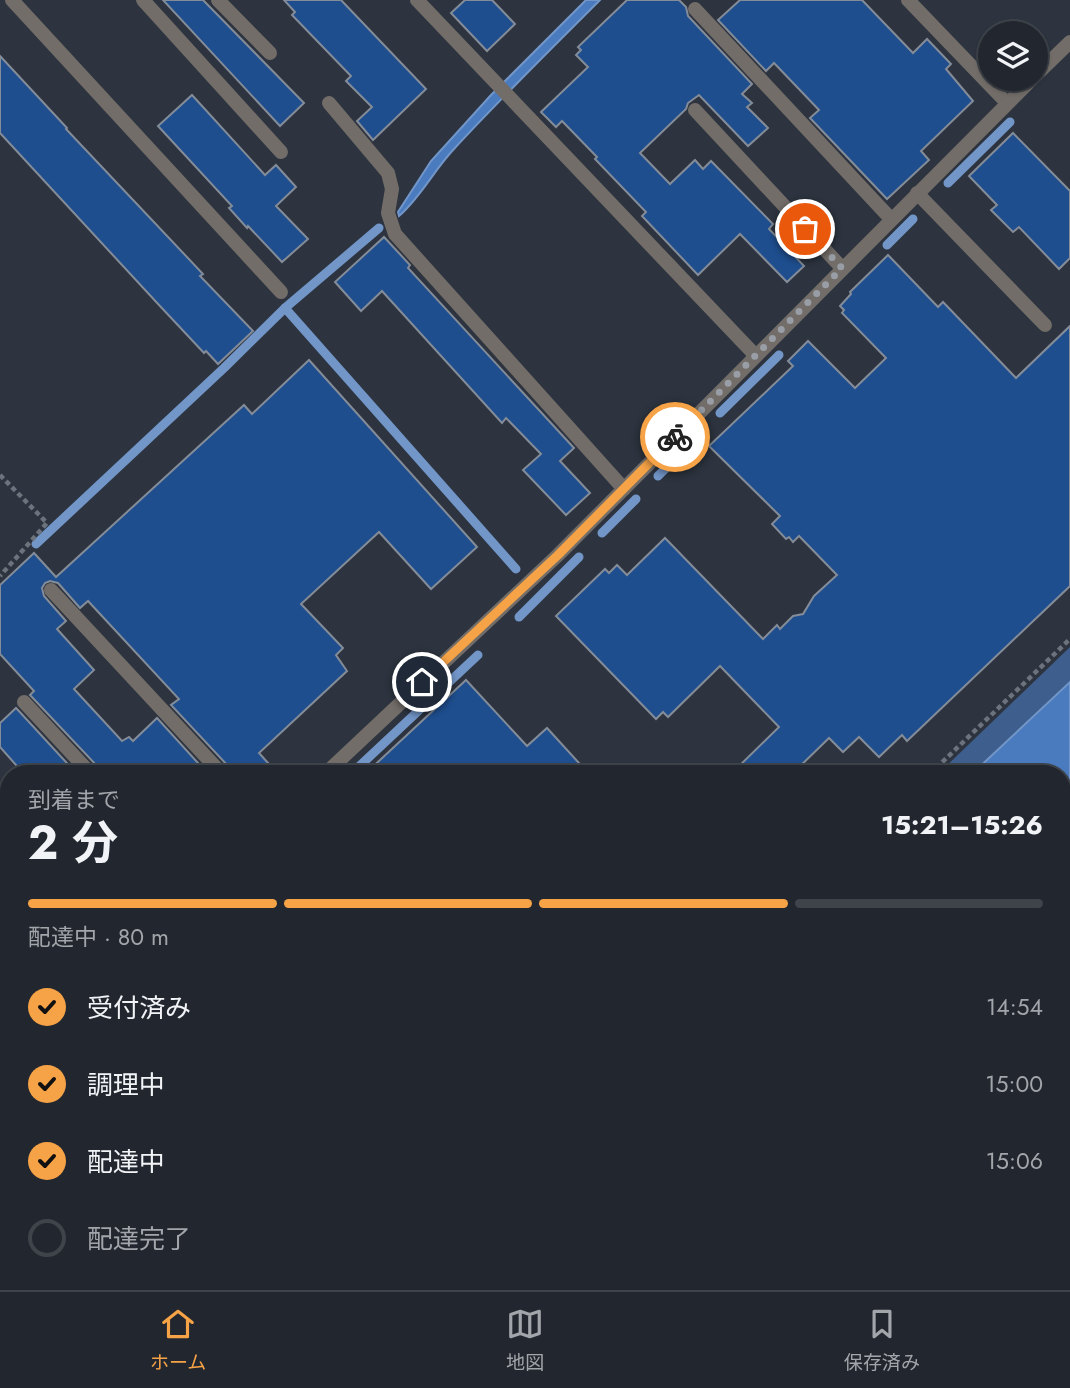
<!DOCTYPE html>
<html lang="ja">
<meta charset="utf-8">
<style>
body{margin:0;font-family:Jost,"Noto Sans JP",sans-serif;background:#2e333b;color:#f1f3f6;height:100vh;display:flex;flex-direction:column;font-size:26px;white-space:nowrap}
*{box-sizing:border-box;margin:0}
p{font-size:23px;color:#a2a5aa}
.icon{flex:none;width:38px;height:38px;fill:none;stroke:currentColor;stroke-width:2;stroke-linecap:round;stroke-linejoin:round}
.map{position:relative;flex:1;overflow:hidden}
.drawer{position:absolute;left:0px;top:765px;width:1071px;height:527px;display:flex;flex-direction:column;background:#22272f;border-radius:28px 28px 0 0;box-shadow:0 2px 5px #0004,0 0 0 2px #3f444b}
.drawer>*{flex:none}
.controls{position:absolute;left:978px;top:21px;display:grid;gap:14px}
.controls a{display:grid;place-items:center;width:70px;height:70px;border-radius:50%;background:#22272f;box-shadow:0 2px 5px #0004,0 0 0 2px #3f444b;font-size:35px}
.pin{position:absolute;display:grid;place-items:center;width:60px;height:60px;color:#fff;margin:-30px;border:4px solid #fff;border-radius:50%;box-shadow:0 2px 7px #0007}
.courier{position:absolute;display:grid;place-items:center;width:70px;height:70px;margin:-35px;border:5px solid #f6a246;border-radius:50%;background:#fff;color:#222;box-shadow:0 2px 9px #0007}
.overview em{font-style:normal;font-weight:700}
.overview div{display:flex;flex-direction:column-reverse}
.overview{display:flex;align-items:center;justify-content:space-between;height:119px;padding:0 28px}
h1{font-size:46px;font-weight:700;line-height:52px}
.bar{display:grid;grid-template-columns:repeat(4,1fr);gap:10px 7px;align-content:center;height:84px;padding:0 28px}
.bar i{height:9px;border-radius:5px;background:#3f444b}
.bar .selected{background:#f6a246}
.bar p{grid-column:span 4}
ol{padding:0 28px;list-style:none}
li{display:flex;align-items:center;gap:21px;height:77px}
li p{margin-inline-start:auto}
li .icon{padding:7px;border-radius:50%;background:#f6a246;color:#111;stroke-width:4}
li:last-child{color:#a2a5aa}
li i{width:38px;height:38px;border:4px solid #3f444b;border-radius:50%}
.tab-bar{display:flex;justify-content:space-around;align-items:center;height:98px;border-top:2px solid #3f444b;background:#22272f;font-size:19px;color:#a2a5aa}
.tab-bar a{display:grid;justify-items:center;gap:4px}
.tab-bar .selected{color:#f6a246}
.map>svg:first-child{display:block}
</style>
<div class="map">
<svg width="1070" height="1290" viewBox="0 0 1070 1290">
<rect width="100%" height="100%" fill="#2d343f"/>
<g fill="#3e5f8d">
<polygon points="1070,647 1070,682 973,773 938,774"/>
<polygon points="399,1283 429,1283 420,1290 390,1290"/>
</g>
<g fill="#4a7bbf" stroke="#7296c8" stroke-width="2">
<path d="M586 0H600C551 49 501 98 454 149 434 170 421 197 399 216L398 212 431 161 491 95Z"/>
<polygon points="1070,682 1070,795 1062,802 1062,774 973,773"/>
<polygon points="429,1283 581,1283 575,1290 420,1290"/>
</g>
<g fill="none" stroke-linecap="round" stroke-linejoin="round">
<g stroke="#7296c8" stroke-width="9">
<polyline points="948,183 1010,122"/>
<polyline points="379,228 285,308 516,569"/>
<polyline points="887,245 913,219"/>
<polyline points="720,413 779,355"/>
<polyline points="658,476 679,455"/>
<polyline points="602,533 636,499"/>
<polyline points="36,544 224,368 285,308"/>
<polyline points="519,617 579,557"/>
<polyline points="351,774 478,655"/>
<polyline points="0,1051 2,1054"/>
<polyline points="1062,1183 1070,1176"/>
<polyline points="957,1290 964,1283"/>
</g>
</g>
<g fill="#1e4e8e" stroke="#838c98" stroke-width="2">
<polygon points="163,0 203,0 304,103 280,126"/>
<polygon points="284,0 341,0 426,89 373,140 357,121 372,107 346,81 351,76 292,15 295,12"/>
<polygon points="465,0 492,0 515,24 487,51 451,13"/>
<polygon points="627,0 679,0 686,7 688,16 752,84 742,94 752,103 747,107 768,128 748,146 699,95 688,103 686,109 640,153 670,184 695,160 703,169 711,161 773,224 769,229 804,266 787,282 740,234 698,275 642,216 646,212 595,159 597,157 562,121 556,127 541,112 588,67 576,55 581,50 578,47"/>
<polygon points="740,0 862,0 913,53 927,39 951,64 946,69 973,101 921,151 929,160 887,199 810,118 819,110 774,63 766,71 718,20"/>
<polygon points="0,56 67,128 66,129 203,274 200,276 253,331 218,364 206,351 204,353 159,305 0,133"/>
<polygon points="192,95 265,175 276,165 296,187 276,206 308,239 282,262 248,226 247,228 229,208 232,206 158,126"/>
<polygon points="1013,133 1070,191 1070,258 1059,269 1019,227 1013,232 991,210 997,205 969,176"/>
<polygon points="384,237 410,265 408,268 574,448 560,461 590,493 566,515 523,470 541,454 506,418 502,423 382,291 361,311 335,282"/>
<polygon points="888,255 938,307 943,302 1016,378 1070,326 1070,586 907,741 902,735 879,757 859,737 843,752 829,738 792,774 731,774 779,727 720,666 668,717 663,712 656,719 556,616 605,569 609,573 617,565 627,575 665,538 763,639 777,625 780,629 793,616 803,614 814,596 837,575 799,536 793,542 789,537 786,539 772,524 780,516 709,446 793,366 788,361 808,341 855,388 886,358 842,313 844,310 840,306 851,294 850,292"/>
<polygon points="309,360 477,547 431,589 379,532 301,604 343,648 336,655 347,671 259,753 278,774 231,774 229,767 171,705 179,699 88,601 80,608 58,583 50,581 45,583 42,588 44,596 66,621 57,629 94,670 74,689 122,741 129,737 133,741 157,718 208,774 100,774 98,767 30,695 34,691 0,654 0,585 34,553 56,577 244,405 252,414"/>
<polygon points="466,680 527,746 547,728 589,774 365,774"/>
<polygon points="16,708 17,709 77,774 24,774 0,747 0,723"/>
</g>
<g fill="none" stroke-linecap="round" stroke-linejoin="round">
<g stroke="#6c737c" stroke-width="4.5" stroke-dasharray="5 3.5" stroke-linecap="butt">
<polyline points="0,475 47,523 0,576"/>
<polyline points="930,774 1070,639"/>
<polyline points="1062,849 1070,842"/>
<polyline points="382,1290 391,1283"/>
<polyline points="623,1290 629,1283"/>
</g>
<g stroke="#726d68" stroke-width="14">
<polyline points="143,0 281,152"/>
<polyline points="218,0 270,53"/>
<polyline points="695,9 891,219"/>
<polyline points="329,103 388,173 392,189 388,213 395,234 624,489"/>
<polyline points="695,110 842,268"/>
<polyline points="917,193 1045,325"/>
<polyline points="51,590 222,774"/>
<polyline points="24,702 91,774"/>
</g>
<g stroke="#726d68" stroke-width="14">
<polyline points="12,0 281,292"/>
<polyline points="417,0 755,355"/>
<polyline points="908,0 1007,103"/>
<polyline points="1036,75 1070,42"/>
<polyline points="325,774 558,555 1032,79"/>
<polyline points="1062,903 1070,895"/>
<polyline points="0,1085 9,1071"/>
<polyline points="1062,1259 1070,1267"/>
<polyline points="681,1290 688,1283"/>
</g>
</g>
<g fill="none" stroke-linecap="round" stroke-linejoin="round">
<polyline stroke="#989da6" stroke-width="7" stroke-dasharray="0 12.6" points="675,437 842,268 805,229"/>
<polyline stroke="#f6a246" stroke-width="9" points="422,682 558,555 675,437"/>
</g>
</svg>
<div class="controls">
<a><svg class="icon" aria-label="layers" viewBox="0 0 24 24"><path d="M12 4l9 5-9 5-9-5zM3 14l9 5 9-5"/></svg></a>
</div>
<div class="pin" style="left:805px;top:229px;background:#ea580c"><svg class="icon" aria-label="bag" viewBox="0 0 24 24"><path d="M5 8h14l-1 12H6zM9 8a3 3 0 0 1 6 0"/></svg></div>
<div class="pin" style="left:422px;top:682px;background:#1f2937"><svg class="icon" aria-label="home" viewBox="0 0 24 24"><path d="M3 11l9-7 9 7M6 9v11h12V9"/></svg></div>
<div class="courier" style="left:675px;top:437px"><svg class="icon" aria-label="bike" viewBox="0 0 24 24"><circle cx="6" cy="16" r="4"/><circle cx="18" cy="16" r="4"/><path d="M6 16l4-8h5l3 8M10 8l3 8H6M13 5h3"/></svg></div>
<section class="drawer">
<div class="overview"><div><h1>2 分</h1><p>到着まで</p></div><em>15:21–15:26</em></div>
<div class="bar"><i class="selected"></i><i class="selected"></i><i class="selected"></i><i></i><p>配達中 · 80 m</p></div>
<ol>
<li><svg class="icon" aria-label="check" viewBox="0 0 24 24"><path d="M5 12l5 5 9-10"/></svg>受付済み<p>14:54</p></li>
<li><svg class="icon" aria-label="check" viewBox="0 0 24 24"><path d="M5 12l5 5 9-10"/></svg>調理中<p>15:00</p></li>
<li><svg class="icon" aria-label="check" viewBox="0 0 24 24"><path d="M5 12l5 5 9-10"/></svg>配達中<p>15:06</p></li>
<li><i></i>配達完了</li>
</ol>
</section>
</div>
<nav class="tab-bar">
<a class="selected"><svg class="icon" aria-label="home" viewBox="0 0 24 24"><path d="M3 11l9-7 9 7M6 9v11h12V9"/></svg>ホーム</a>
<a><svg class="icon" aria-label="map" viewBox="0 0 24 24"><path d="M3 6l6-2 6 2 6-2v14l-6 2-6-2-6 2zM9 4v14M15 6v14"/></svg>地図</a>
<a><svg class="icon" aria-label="saved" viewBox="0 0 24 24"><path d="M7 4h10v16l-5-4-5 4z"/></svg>保存済み</a>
</nav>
